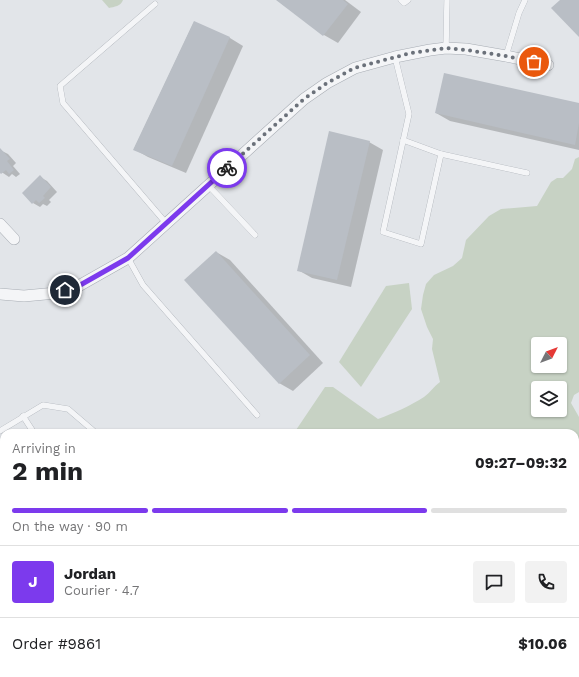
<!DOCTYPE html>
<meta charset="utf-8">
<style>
body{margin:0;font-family:"Work Sans",sans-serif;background:#f2f2f2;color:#202124;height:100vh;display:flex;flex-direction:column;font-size:15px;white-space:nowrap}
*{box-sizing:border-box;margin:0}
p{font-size:13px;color:#757577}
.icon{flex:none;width:22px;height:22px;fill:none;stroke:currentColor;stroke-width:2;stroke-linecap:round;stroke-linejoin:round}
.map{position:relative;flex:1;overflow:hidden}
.details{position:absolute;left:0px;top:429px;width:579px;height:248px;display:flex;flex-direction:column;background:#fff;border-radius:12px 12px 0 0;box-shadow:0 1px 3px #0004}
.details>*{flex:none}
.needle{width:26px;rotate:48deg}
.fabs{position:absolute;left:531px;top:337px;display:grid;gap:8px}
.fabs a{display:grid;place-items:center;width:36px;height:36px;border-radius:4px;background:#fff;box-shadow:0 1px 3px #0004;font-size:20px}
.pin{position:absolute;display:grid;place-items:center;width:34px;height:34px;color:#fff;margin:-17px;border:2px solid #fff;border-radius:50%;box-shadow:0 1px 4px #0007}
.courier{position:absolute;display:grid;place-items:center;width:40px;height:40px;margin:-20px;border:3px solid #7c3aed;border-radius:50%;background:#fff;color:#222;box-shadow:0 1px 5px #0007}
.headline em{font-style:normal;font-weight:700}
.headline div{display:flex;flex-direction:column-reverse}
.headline{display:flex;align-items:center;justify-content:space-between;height:68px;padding:0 12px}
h1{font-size:26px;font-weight:700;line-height:30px}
.bar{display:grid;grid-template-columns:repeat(4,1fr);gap:6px 4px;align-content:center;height:48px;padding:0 12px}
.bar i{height:5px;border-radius:3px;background:#e0e0e0}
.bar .on{background:#7c3aed}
.bar p{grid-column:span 4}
.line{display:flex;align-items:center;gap:10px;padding:0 12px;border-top:1px solid #e0e0e0}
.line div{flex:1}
.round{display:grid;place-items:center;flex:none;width:42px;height:42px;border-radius:4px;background:#f2f2f2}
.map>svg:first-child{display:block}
</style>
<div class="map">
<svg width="579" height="677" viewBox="0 0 579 677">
<rect width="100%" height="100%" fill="#e2e5e9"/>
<g fill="#c7d2c4" fill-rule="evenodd">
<path d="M102 0H123C121 6 114 7 109 8Z"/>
<path d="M579 157V392L574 395 571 403 579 417V505L575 507V433H294L325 387H333L378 419C392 414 412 405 424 397 430 393 434 386 440 382L432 349 433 339 427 327 421 309 423 295 426 284 434 275 453 266 462 258 466 240 489 216 501 209 537 206 551 182 557 178H563L572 169 575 159ZM538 344H560V366H538ZM538 388H560V410H538Z"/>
<polygon points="409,283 412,309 361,387 339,362 386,286"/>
<polygon points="141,673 186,674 458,673 455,677 147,677"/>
</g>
<g fill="#0003">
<polygon points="277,0 345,0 361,12 338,43 324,35"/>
<polygon points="194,22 230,38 243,46 186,173 148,157 134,149"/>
<polygon points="579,104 579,150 450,121 436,113"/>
<polygon points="369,142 383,150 351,287 312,278 298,270"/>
<polygon points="0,150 8,154 16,163 13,166 20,174 16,177 12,174 9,177 0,171"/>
<polygon points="40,177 47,181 57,192 49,200 51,202 47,206 43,204 40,207 33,203"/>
<polygon points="216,252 230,260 323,363 293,391 279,383"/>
<polygon points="576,612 579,614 579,652 575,649 575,613"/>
<polygon points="515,673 530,673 534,677 511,677"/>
</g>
<g fill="#b9bec5">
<polygon points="276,0 343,0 348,4 323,36"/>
<polygon points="560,0 579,0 579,37 551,8"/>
<polygon points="194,21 230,37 172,166 133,150"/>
<polygon points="444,73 579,103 579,123 575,145 435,113"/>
<polygon points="329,131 370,141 337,280 297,271"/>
<polygon points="0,148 10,159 7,161 14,170 9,174 6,170 1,174 0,173"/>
<polygon points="40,175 51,187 43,196 45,198 39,203 36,200 32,204 22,193"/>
<polygon points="216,251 310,355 279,384 184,280"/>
<polygon points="4,441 4,480 0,474 0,443"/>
<polygon points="575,554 578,557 579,556 579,578 575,574"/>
<polygon points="576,611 579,614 579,642 575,645 575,612"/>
<polygon points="513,673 528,673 532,677 509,677"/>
</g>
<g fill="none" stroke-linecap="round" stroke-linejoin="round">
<g stroke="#a7acb3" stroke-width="6">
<g id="lane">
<polyline points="401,0 404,3 408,0"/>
<polyline points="155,4 60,86 63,103 166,223"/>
<polyline points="446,48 447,0"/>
<polyline points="506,56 519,13 525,0"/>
<polyline points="395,57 409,114 383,232 421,244 441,154 527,173"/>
<polyline points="403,140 441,154"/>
<polyline points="208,185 255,235"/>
<polyline points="128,258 143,285 257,415"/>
<polyline points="23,416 34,433"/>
<polyline points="0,431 43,405 68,409 96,433"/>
</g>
</g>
<g stroke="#a7acb3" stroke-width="12">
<g id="street">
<polyline points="0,224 14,239"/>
<polyline points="0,294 24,296 56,293 75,288 128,258 304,99 327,83 355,68 395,57 430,50 446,48 466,49 506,56 548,65"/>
</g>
</g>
<g stroke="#a7acb3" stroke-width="17">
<g id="secondary">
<polyline points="0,631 4,642"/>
<polyline points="16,673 17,677"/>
</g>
</g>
<use href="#lane" stroke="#f4f5f7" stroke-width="5.5"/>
<use href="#street" stroke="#f4f5f7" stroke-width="11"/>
<use href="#secondary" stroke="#fff" stroke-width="16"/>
</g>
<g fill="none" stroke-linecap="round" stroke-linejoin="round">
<polyline stroke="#6b717a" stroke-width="4" stroke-dasharray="0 7.2" points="227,168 304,99 327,83 354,68 411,53 446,48 466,50 506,56 534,62"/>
<polyline stroke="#7c3aed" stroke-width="5" points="65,290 75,288 128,258 227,168"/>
</g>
</svg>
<div class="fabs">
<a><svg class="needle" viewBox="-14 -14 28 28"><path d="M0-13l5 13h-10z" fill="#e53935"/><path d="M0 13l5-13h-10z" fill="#757577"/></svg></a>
<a><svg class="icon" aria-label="layers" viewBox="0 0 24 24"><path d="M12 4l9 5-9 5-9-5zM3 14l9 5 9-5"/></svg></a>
</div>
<div class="pin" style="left:534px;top:62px;background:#ea580c"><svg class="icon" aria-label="bag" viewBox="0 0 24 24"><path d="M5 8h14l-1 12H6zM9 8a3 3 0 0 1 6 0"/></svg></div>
<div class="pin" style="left:65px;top:290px;background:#1f2937"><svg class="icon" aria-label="home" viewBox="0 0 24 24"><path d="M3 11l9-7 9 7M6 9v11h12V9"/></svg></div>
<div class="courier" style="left:227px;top:168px"><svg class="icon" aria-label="bike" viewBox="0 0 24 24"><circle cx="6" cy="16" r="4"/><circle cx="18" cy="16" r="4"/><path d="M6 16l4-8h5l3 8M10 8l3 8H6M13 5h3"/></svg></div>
<section class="details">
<div class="headline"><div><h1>2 min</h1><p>Arriving in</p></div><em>09:27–09:32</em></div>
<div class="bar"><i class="on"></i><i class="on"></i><i class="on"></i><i></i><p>On the way · 90 m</p></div>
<div class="line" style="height:72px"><b class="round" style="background:#7c3aed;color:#fff">J</b><div><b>Jordan</b><p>Courier · 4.7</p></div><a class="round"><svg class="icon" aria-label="chat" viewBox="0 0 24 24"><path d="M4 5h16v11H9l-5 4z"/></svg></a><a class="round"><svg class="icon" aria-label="phone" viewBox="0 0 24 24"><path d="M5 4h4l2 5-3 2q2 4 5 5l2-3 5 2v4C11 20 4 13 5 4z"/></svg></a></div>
<div class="line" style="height:52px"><div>Order #9861</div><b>$10.06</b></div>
</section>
</div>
